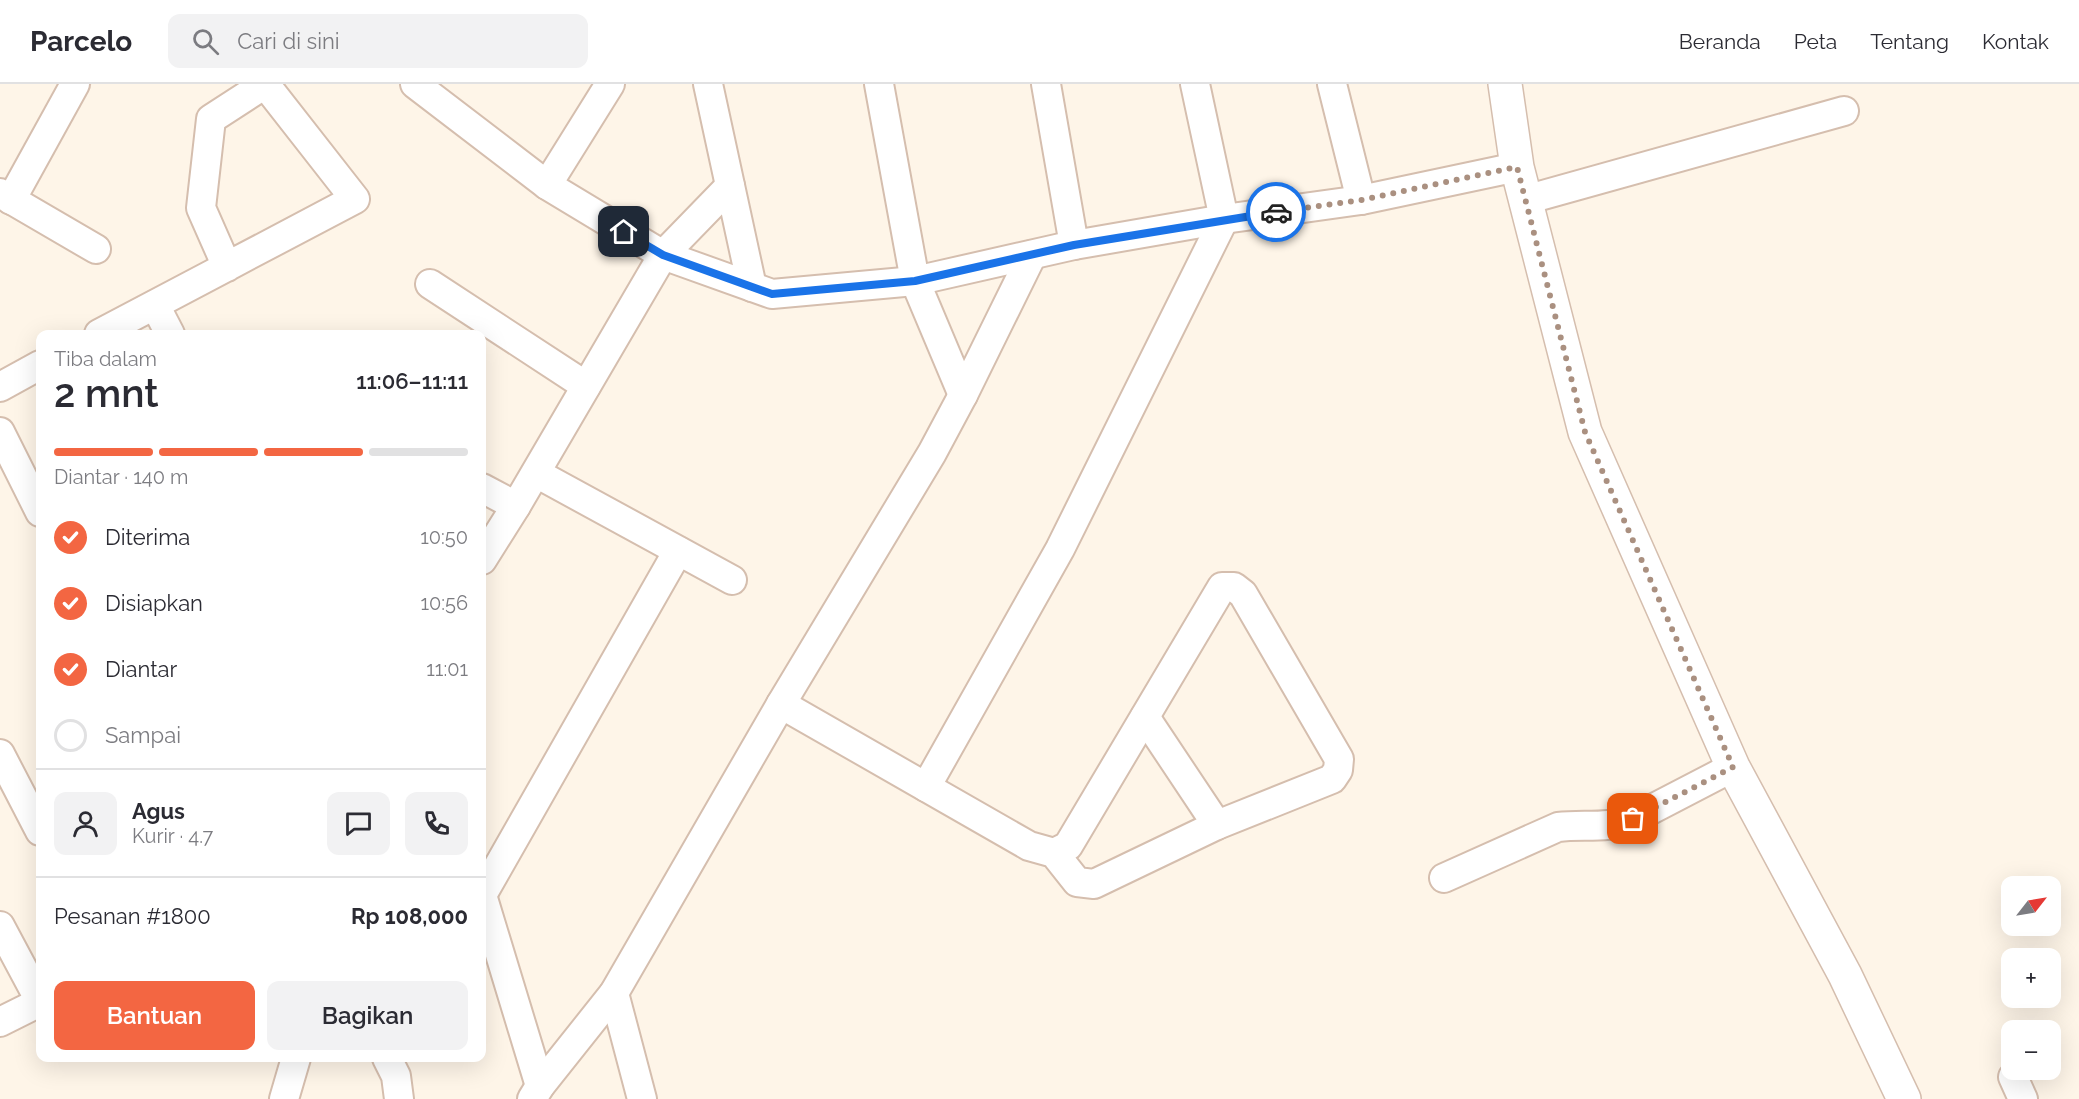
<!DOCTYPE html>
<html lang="id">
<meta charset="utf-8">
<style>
body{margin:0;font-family:Raleway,sans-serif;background:#f2f2f3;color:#2b2b33;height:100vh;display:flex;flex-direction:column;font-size:22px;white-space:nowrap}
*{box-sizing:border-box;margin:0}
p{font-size:20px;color:#7c7c81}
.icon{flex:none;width:33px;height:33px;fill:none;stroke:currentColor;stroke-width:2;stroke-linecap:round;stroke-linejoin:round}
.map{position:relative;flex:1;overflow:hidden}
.sheet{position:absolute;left:36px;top:246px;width:450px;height:732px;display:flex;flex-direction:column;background:#fff;border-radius:12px;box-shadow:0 6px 24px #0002}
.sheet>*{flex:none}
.needle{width:39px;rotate:59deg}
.buttons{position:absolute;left:2001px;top:792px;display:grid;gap:12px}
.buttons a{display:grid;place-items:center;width:60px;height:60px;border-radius:12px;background:#fff;box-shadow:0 6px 24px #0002;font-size:30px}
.pin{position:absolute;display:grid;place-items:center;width:51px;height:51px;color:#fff;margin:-26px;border-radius:12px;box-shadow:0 3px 9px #0006}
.courier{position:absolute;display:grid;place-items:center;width:60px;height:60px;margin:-30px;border:4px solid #1a73e8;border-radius:50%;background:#fff;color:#222;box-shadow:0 2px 8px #0007}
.overview em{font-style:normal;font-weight:600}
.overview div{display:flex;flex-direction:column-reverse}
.overview{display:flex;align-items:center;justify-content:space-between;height:102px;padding:0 18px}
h1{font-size:39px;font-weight:600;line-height:45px}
.bar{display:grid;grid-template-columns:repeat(4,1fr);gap:9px 6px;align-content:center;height:72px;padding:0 18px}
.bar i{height:8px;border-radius:4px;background:#e1e1e2}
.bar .current{background:#f36642}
.bar p{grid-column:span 4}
.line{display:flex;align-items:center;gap:15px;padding:0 18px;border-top:2px solid #e1e1e2}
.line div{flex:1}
.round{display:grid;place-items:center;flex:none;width:63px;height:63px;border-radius:12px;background:#f2f2f3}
ol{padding:0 18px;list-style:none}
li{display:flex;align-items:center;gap:18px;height:66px}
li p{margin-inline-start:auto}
li .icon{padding:6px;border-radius:50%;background:#f36642;color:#fff;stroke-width:4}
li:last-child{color:#7c7c81}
li i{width:33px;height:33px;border:3px solid #e1e1e2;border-radius:50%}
.button{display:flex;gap:12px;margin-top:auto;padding:12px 18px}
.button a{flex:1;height:69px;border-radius:12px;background:#f36642;color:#fff;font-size:24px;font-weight:600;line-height:69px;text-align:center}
.button a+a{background:#f2f2f3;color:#2b2b33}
header{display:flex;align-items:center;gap:36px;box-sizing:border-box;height:84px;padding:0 30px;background:#fff;border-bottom:2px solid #e1e1e2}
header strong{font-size:28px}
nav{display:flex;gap:33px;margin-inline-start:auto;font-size:21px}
.search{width:420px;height:54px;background:#f2f2f3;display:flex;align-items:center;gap:15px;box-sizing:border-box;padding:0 21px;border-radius:12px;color:#7c7c81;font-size:22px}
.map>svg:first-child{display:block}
</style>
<header>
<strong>Parcelo</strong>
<div class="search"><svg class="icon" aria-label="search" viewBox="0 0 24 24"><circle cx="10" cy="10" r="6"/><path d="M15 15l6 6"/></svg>Cari di sini</div>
<nav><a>Beranda</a><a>Peta</a><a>Tentang</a><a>Kontak</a></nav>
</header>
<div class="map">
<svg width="2079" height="1015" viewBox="0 0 2079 1015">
<rect width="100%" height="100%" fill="#fef5e8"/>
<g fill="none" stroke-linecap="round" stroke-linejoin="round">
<g stroke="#d5beae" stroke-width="32">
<g id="minor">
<polyline points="415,0 547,101 663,171 772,210 915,197 1074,161 1224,135 1361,116 1517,83"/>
<polyline points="708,0 752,203"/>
<polyline points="879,0 915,197 963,311"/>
<polyline points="1046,0 1074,161"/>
<polyline points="1332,0 1361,116"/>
<polyline points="547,101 610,0"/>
<polyline points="0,109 96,165"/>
<polyline points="11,116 75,0"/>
<polyline points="1525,116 1844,27"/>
<polyline points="430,200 586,302"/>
<polyline points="155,221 170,250"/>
<path d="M99 250C184 205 270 160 355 115L265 0 211 35 201 124 227 183"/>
<polyline points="0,303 40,281"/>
<polyline points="0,348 40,428"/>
<polyline points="536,389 732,496"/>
<polyline points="482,404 516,422"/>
<polyline points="482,476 516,422 663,171 730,102"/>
<polyline points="781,620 1029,762 1054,769 1068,762 1222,503 1234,503 1243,510 1339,675 1338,686 1332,695 1217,741 1094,800 1077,798 1054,769"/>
<polyline points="1145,633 1217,741"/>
<polyline points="0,670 40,747"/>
<polyline points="926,703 1060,465 1224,135 1195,0"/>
<path d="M1444 794 1558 743C1584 740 1608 745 1633 735L1733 683"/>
<polyline points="482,811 678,467"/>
<polyline points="482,811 540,1002"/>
<polyline points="0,842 40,917"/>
<polyline points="614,909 642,1015"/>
<polyline points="0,938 40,918"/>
<polyline points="387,974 396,992 399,1015"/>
<polyline points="2013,993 2023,1015"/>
<polyline points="284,1015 296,974"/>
<polyline points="532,1015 540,1002 614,909 781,620 932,369 963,311 1032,171"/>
</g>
</g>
<g stroke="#d5beae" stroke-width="36">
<polyline id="tertiary" points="1505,0 1517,83 1585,348 1733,683 1845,891 1904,1015"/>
</g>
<use href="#minor" stroke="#fff" stroke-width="28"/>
<use href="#tertiary" stroke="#fff" stroke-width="33"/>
</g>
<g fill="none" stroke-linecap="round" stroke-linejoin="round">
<polyline stroke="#aa9080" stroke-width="6" stroke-dasharray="0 10.8" points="1276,128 1361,116 1517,83 1585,348 1733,683 1633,735"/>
<polyline stroke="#1a73e8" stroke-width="8" points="624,148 663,171 772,210 915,197 1074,161 1276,128"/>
</g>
</svg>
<div class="buttons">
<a><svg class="needle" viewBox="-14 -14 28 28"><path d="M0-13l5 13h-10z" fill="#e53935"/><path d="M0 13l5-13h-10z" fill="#7c7c81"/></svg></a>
<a>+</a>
<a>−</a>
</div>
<div class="pin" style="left:1633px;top:735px;background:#ea580c"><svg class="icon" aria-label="bag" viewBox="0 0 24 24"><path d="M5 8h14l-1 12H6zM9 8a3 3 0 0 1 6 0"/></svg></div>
<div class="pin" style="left:624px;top:148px;background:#1f2937"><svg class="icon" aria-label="home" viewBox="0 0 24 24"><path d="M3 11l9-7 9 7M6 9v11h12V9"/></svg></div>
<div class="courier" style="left:1276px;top:128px"><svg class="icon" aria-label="car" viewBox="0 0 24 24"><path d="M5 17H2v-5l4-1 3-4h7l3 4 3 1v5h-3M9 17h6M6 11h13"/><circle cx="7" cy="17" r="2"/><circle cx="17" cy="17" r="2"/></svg></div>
<section class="sheet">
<div class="overview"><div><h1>2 mnt</h1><p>Tiba dalam</p></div><em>11:06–11:11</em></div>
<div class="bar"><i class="current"></i><i class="current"></i><i class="current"></i><i></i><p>Diantar · 140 m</p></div>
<ol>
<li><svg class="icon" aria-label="check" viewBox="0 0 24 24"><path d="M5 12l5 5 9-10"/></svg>Diterima<p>10:50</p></li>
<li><svg class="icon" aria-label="check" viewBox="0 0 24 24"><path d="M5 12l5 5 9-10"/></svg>Disiapkan<p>10:56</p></li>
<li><svg class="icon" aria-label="check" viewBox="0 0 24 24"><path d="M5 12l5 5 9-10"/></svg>Diantar<p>11:01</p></li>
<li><i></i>Sampai</li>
</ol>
<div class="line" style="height:108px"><a class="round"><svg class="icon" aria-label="person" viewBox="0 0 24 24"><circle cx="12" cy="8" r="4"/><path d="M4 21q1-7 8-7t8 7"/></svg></a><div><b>Agus</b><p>Kurir · 4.7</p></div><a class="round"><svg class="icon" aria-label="chat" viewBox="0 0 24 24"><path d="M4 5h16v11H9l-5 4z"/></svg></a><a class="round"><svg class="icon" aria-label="phone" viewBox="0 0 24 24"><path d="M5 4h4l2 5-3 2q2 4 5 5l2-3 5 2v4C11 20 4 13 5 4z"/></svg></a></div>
<div class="line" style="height:78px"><div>Pesanan #1800</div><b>Rp 108,000</b></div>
<div class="button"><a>Bantuan</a><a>Bagikan</a></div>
</section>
</div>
